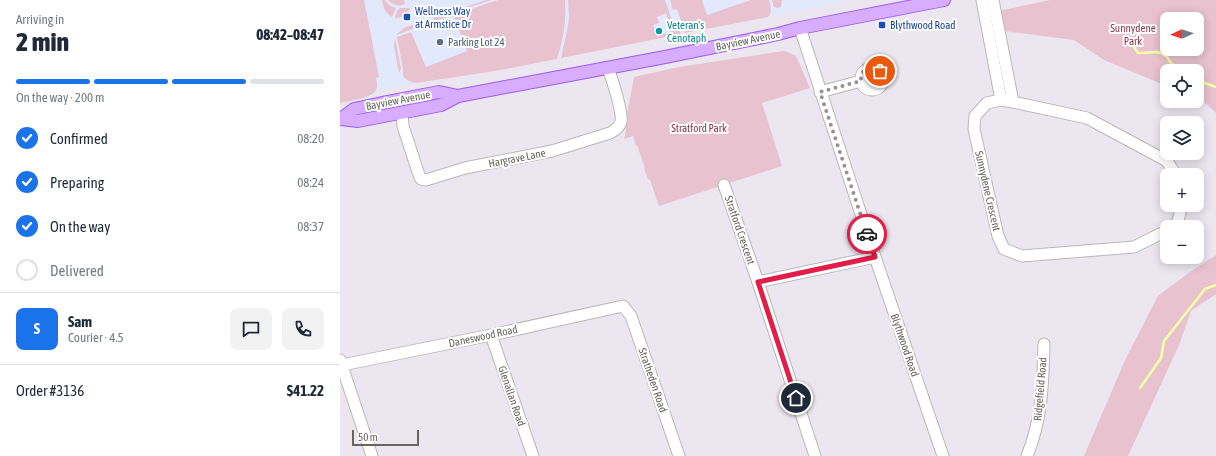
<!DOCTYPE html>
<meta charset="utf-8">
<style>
body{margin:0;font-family:"Asap Condensed",sans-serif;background:#f2f2f3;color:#1f2937;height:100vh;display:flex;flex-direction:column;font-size:15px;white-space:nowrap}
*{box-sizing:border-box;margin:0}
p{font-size:13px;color:#747a83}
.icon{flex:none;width:22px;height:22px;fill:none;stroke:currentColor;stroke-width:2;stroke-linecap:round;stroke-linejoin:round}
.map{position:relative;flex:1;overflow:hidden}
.panel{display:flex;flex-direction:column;background:#fff;width:340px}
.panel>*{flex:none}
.needle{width:26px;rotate:267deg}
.controls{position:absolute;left:820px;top:12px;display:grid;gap:8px}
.controls a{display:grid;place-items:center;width:44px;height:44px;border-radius:8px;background:#fff;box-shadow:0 2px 10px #0003;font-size:20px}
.scale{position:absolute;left:12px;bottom:10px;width:67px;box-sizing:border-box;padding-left:4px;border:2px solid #65675e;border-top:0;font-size:11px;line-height:14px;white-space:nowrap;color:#65675e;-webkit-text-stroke:3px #fff;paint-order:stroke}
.pin{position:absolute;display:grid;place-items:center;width:34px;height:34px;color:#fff;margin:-17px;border:2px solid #fff;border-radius:50%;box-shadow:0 1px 4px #0007}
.courier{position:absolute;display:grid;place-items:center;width:40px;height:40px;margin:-20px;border:3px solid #e11d48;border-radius:50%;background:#fff;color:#222;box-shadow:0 1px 5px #0007}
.summary em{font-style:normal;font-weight:800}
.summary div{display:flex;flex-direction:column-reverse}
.summary{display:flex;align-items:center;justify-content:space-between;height:68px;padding:0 16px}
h1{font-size:26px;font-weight:800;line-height:30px}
.bar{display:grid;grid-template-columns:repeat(4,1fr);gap:6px 4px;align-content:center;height:48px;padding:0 16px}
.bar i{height:5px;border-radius:3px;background:#e0e1e3}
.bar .selected{background:#1a73e8}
.bar p{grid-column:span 4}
.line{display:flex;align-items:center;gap:10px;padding:0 16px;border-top:1px solid #e0e1e3}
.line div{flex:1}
.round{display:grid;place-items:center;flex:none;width:42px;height:42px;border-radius:8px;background:#f2f2f3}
ol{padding:0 16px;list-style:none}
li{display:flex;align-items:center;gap:12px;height:44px}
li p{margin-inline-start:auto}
li .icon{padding:4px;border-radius:50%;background:#1a73e8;color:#fff;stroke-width:4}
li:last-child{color:#747a83}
li i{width:22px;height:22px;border:2px solid #e0e1e3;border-radius:50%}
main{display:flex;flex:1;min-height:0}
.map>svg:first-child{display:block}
</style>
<main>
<section class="panel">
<div class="summary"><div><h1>2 min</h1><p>Arriving in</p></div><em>08:42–08:47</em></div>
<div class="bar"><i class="selected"></i><i class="selected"></i><i class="selected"></i><i></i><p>On the way · 200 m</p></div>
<ol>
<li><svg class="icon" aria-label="check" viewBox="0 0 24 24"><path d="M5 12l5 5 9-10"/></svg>Confirmed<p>08:20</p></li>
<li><svg class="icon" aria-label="check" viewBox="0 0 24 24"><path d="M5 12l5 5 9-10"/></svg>Preparing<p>08:24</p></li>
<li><svg class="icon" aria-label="check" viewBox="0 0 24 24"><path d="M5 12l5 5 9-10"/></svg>On the way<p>08:37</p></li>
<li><i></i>Delivered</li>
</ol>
<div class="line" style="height:72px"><b class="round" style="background:#1a73e8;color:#fff">S</b><div><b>Sam</b><p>Courier · 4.5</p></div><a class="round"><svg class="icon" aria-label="chat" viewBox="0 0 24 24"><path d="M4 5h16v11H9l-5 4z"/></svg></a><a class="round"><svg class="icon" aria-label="phone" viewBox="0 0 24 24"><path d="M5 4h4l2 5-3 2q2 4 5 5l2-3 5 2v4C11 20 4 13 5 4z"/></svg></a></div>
<div class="line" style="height:52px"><div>Order #3136</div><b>$41.22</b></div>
</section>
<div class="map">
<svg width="876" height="456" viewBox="0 0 876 456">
<rect width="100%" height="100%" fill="#ebe6f0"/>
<polygon fill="#e3e9fc" points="0,0 514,0 37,90 33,95 28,97 0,103"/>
<g fill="#e8c2ce" fill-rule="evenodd">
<path d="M0 0H24L39 77 36 78C37 82 38 87 36 90 32 98 9 101 0 103Z"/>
<path d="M42 0H45C48 5 51 7 56 8L52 17C46 13 43 8 42 0Z"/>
<path d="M48 0H64L65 4C59 7 53 5 48 0Z"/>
<polygon points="146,0 151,0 109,14 107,17 94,21 93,18"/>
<path d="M158 0H225C226 24 224 36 217 59L155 71 76 83C69 81 61 79 63 69L57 37 71 32 86 67 127 51 114 16 110 18 111 16Z"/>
<polygon points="228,0 325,0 332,21 329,23 326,13 317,17 319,23 313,25 317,36 339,29 341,34 221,58 227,31 229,18"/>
<path d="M330 0H362L367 15 411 0H429C430 5 433 13 428 17L345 33 337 9 333 10Z"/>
<polygon points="432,0 442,0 441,7 438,8 434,7"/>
<path d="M710 0H876V113L864 102 857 99V71H827V86L764 60 734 40 664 31 659 11ZM827 19H857V49H827Z"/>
<polygon points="60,8 70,8 66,17 55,18 57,11"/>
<polygon points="83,21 82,25 57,35 57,34 64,28"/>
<polygon points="55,38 61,69 59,73 54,46"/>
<polygon points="444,51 450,53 456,56 470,88 422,103 442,166 319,206 310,180 308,179 304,169 305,168 297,145 296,146 293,136 284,139 286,131 285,126 294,77 339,67"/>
<polygon points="876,255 876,294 851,311 839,345 788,456 744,456 786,358 818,296 850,272"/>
</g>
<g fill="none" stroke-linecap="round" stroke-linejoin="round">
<g stroke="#f4ffa8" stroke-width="2.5">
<polyline points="787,37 798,53 817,52 821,53 827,57 831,63 844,71"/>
<polyline points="857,80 876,87"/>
<polyline points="800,388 821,358 824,341 865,289 876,285"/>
</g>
<g stroke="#b7b9b2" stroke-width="13">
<g id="minor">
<polyline points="642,0 661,100"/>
<polyline points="653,0 673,102"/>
<polyline points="460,28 535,257 603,456"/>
<circle cx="532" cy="79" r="11"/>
<polyline points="480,92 521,81"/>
<path d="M62 113 63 126 79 175 81 179 86 180 125 168 212 151 270 133C275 130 279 128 281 122 283 112 272 79 268 68"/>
<polyline points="384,185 418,282 475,456"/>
<polyline points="833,227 838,221 842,205"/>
<polyline points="827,232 820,234 794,247 682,256 664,249 658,236 634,129 635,116 647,103 661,100 673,102 747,118 827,161 836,175"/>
<polyline points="418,282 535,257"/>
<polyline points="151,335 193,456"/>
<polyline points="0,360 32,456"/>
<polyline points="2,365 151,335 283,306 291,316 339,456"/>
<path d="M687 456C702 420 703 383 704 344"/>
</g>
</g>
<g stroke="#9a5af5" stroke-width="14">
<g id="major">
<polyline points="0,119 18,121 101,105 118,96 325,57 438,34 460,28 604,0"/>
<polyline points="1,119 14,109 47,102 99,92 118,96"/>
</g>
</g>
<use href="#minor" stroke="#fff" stroke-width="11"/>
<use href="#major" stroke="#d8adff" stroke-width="12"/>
</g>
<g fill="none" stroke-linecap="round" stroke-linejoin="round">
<path stroke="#949391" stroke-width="4" stroke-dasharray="0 7.2" d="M527 234 480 92 521 81C520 69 531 64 540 71"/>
<polyline stroke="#e11d48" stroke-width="5" points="456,398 418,282 535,257 527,234"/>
</g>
<g fill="#1a4fb4" stroke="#fff" stroke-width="1.5">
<rect x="63" y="13" width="8" height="8" rx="2"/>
<rect x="538" y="21" width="8" height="8" rx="2"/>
</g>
<circle fill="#0f9aa8" stroke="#fff" stroke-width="1.5" cx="319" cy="31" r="4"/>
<circle fill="#5c6f8a" stroke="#fff" stroke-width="1.5" cx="100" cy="42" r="4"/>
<g text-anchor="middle" stroke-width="4" stroke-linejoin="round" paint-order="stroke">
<g font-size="11" fill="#164399" stroke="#fff" text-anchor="start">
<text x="75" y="15">Wellness Way<tspan x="75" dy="13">at Armstice Dr</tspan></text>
<text x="550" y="29">Blythwood Road</text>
</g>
<g font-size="11" fill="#0d838f" stroke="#fff" text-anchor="start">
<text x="327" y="29">Veteran's<tspan x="327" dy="13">Cenotaph</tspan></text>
</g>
<g font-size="11" fill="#8e354c" stroke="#fff">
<text x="793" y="32">Sunnydene<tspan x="793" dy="13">Park</tspan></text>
<text x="359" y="132">Stratford Park</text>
</g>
<g font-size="11" fill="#65675e" stroke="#fff">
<text transform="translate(408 40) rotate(-12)" y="4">Bayview Avenue</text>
<text transform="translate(58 100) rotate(-11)" y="4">Bayview Avenue</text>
<text transform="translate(177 158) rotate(-11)" y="4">Hargrave Lane</text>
<text transform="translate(648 191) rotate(77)" y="4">Sunnydene Crescent</text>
<text transform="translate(400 230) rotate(71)" y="4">Stratford Crescent</text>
<text transform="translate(143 336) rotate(-12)" y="4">Daneswood Road</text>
<text transform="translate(565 345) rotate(71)" y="4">Blythwood Road</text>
<text transform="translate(313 380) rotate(71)" y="4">Stratheden Road</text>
<text transform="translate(700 389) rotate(-85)" y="4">Ridgefield Road</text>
<text transform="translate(172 396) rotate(71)" y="4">Glenallan Road</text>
</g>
<g font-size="11" fill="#4e5e75" stroke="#fff" text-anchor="start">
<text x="108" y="46">Parking Lot 24</text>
</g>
</g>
</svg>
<div class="controls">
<a><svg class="needle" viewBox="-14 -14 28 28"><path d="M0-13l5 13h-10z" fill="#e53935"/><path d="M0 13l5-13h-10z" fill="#747a83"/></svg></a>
<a><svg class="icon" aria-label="locate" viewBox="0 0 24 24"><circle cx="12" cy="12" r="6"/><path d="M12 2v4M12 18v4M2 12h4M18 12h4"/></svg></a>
<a><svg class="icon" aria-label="layers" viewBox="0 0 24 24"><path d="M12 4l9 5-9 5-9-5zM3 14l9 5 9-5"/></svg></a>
<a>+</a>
<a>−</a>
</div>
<div class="scale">50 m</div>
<div class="pin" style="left:540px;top:71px;background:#ea580c"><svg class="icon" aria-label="bag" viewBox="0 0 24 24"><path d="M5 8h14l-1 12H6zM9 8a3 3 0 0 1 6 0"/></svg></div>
<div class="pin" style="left:456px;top:398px;background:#1f2937"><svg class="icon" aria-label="home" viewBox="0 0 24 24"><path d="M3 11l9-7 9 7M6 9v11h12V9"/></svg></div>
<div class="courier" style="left:527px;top:234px"><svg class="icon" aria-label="car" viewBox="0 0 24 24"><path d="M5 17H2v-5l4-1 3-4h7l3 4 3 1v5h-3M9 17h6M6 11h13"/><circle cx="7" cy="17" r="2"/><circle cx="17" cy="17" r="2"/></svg></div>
</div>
</main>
